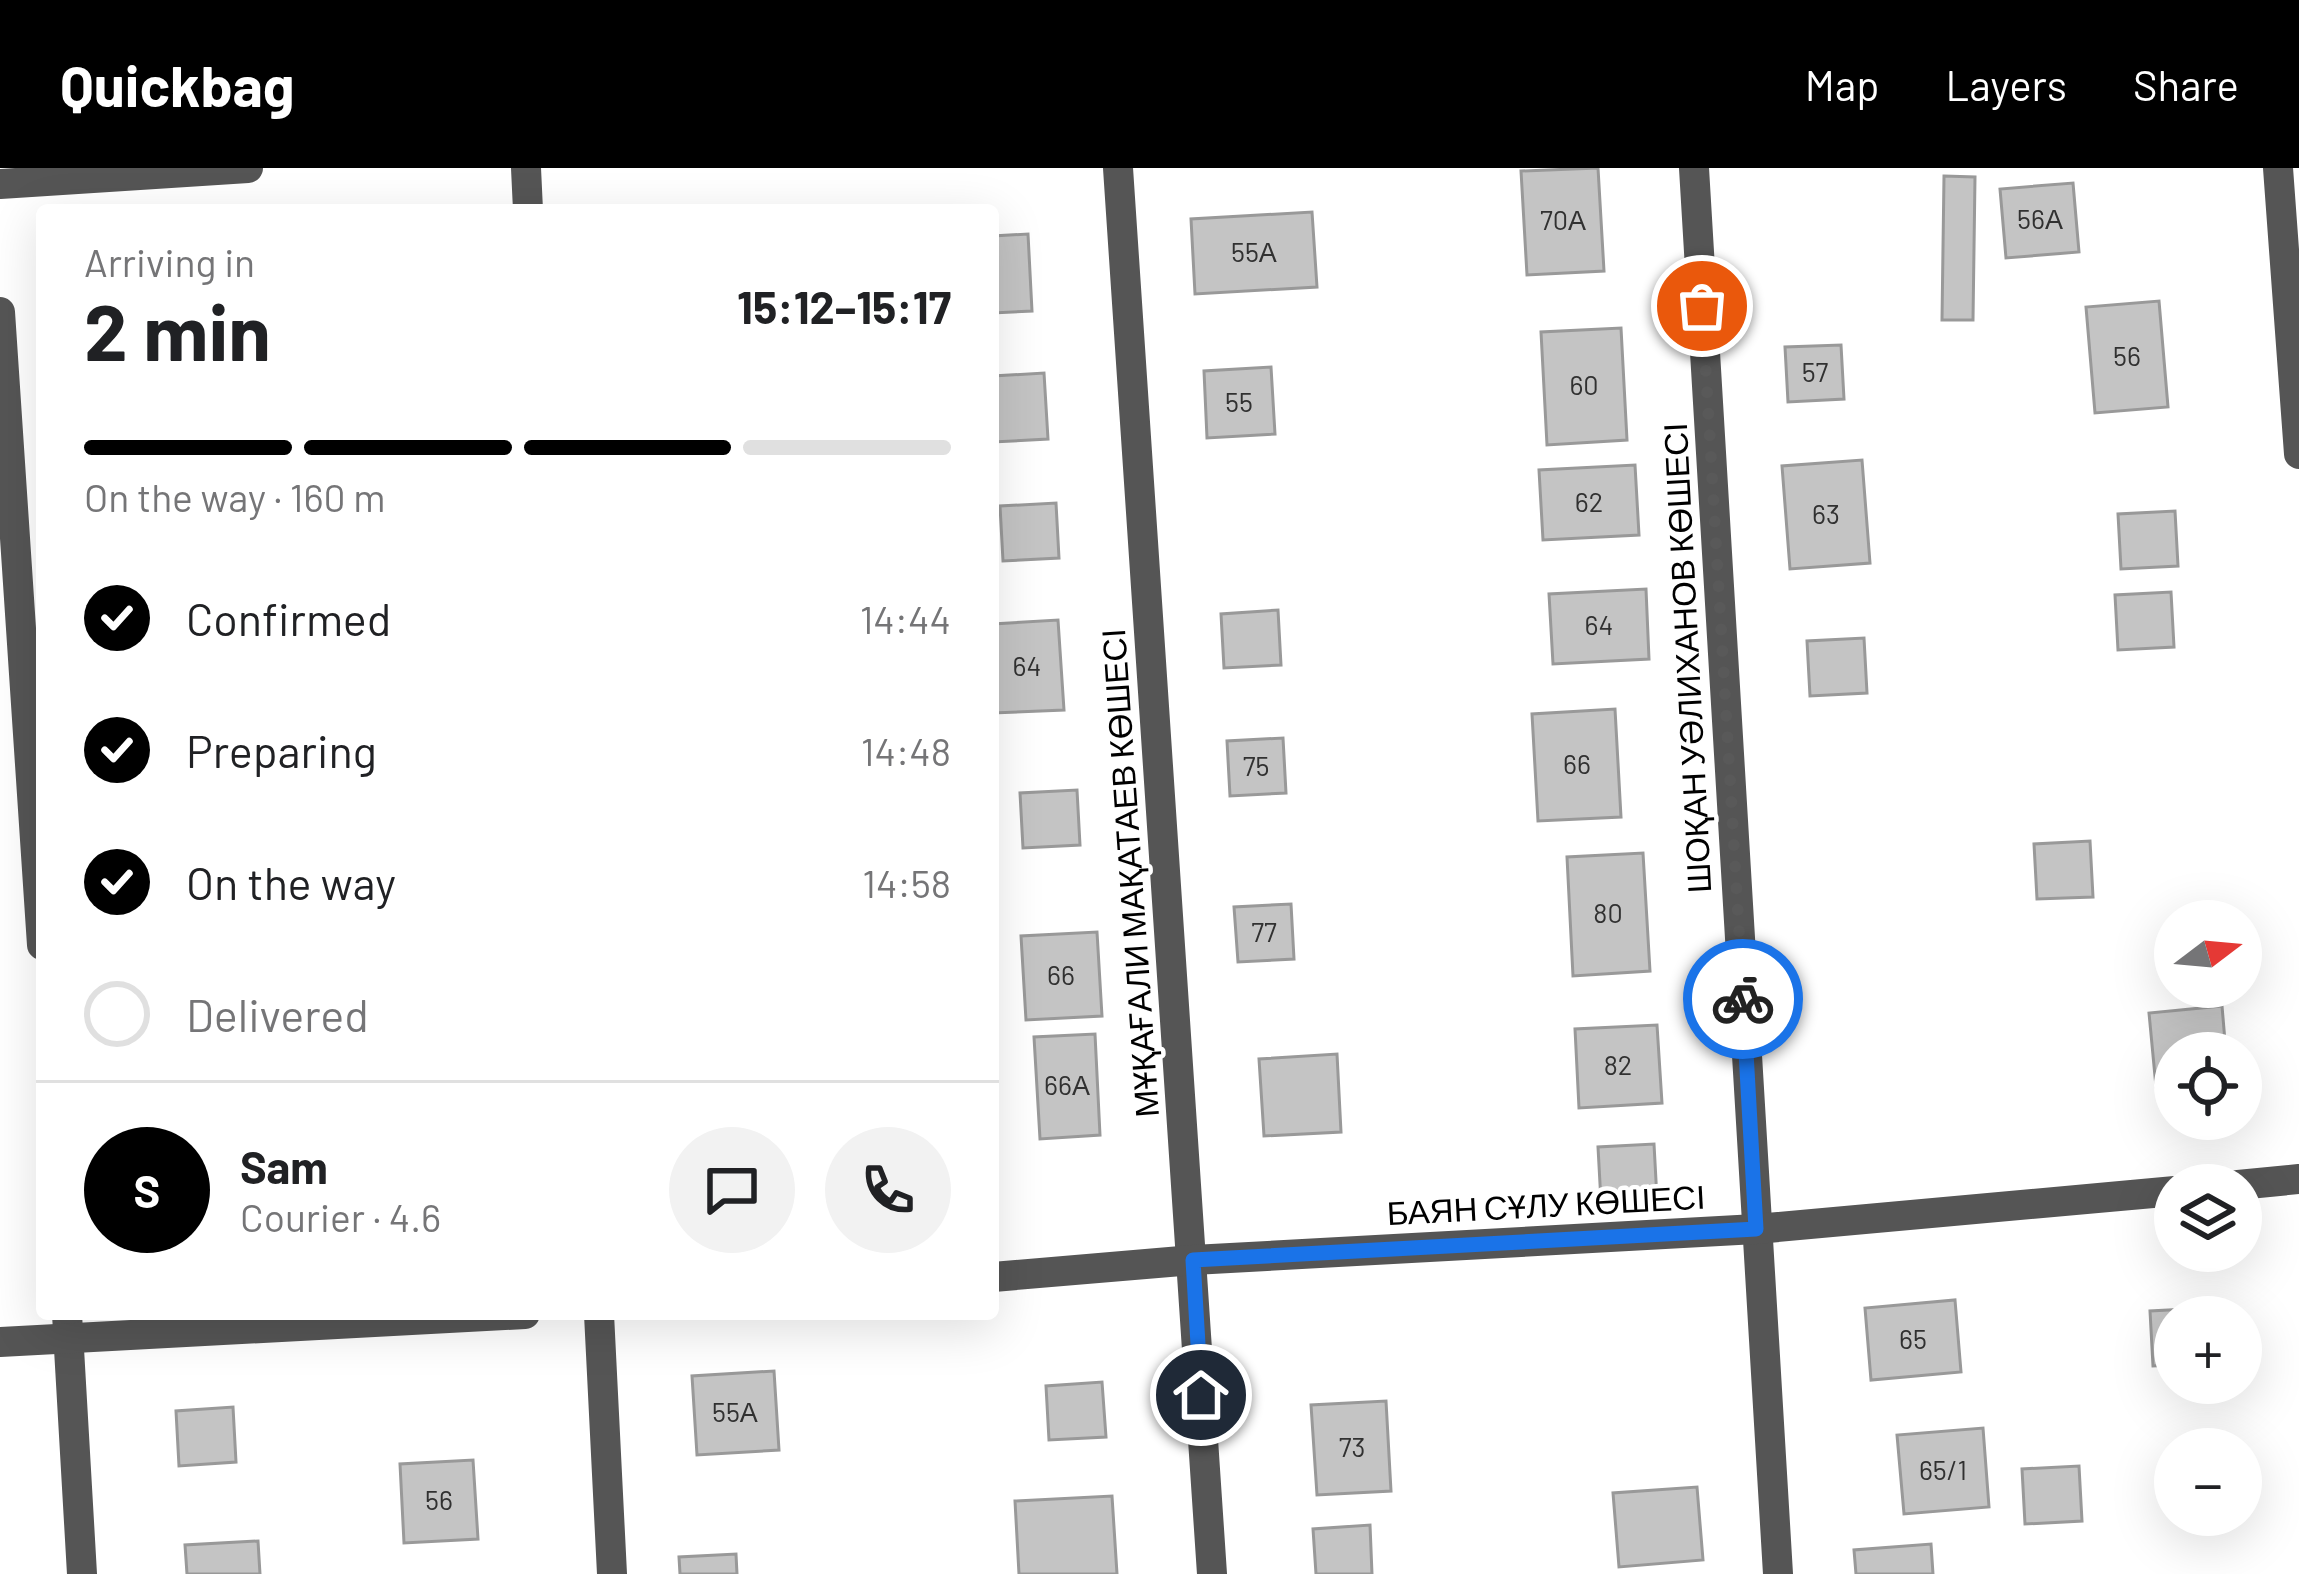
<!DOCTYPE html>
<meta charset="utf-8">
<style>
body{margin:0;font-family:Barlow,sans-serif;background:#f2f2f2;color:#202124;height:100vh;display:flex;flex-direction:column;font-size:45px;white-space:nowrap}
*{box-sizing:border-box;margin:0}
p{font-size:39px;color:#757577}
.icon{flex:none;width:66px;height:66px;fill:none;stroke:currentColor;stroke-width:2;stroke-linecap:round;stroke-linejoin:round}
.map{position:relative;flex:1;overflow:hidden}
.sheet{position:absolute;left:36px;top:36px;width:963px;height:1116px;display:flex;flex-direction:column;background:#fff;border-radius:12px;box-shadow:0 12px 48px #0002}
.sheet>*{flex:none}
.needle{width:78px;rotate:74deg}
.buttons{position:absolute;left:2154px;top:732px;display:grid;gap:24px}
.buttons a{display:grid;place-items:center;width:108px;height:108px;border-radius:50%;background:#fff;box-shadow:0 12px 48px #0002;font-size:60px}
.pin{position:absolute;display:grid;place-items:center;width:102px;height:102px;color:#fff;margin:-51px;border:6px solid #fff;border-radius:50%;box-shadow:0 3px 12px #0007}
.courier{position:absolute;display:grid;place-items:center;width:120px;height:120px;margin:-60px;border:9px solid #1a73e8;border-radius:50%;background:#fff;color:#222;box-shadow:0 3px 15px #0007}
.head em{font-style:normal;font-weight:700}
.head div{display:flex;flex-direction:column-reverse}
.head{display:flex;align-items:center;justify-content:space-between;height:204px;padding:0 48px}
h1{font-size:78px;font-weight:700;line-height:90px}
.bar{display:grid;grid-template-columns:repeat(4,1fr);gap:18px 12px;align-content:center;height:144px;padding:0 48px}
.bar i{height:15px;border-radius:9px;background:#e0e0e0}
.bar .on{background:#000}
.bar p{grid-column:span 4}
.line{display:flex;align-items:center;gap:30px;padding:0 48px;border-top:3px solid #e0e0e0}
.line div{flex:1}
.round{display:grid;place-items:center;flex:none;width:126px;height:126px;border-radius:63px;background:#f2f2f2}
ol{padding:0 48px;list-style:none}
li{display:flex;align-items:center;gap:36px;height:132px}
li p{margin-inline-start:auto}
li .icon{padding:12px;border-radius:50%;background:#000;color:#fff;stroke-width:4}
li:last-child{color:#757577}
li i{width:66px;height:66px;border:6px solid #e0e0e0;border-radius:50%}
header{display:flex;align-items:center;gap:72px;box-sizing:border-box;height:168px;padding:0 60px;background:#000;color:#fff}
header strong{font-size:57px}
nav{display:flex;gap:66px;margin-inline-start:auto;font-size:42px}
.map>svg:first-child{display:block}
</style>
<header>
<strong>Quickbag</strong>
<nav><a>Map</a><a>Layers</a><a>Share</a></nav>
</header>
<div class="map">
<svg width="2299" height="1406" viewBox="0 0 2299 1406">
<rect width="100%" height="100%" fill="#fff"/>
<g fill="#c4c4c4" stroke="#999" stroke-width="3">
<polygon points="1598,0 1604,103 1527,107 1521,3"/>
<polygon points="1944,8 1975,9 1973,152 1942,152"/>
<polygon points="2073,15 2079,84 2006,90 2000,21"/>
<polygon points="1312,44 1317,119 1195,126 1191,51"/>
<polygon points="1028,66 1032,143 993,145 993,68"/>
<polygon points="2159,133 2168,239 2095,245 2086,139"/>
<polygon points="1621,160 1627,272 1547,277 1541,164"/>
<polygon points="1841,177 1844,231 1788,234 1785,179"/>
<polygon points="1271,199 1275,266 1207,270 1204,203"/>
<polygon points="1044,205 1048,271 993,274 993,208"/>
<polygon points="1862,292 1870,395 1790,401 1782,298"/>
<polygon points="1635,297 1639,367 1543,372 1539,302"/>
<polygon points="1056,335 1059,390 1003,393 1000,338"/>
<polygon points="2175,343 2178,398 2121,401 2118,346"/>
<polygon points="1646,421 1649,491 1553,496 1549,426"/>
<polygon points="2171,424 2174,479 2118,482 2115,427"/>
<polygon points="1278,442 1281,497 1224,500 1221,446"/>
<polygon points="1058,452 1064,542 993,545 993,456"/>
<polygon points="1864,470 1867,525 1810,528 1807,473"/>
<polygon points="1615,541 1621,649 1538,653 1532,546"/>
<polygon points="1283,570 1286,625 1230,628 1227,573"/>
<polygon points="1077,622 1080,677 1023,680 1020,625"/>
<polygon points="2090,673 2093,729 2037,731 2034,676"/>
<polygon points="1643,685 1650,803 1573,808 1567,689"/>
<polygon points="1291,736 1294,791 1238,794 1234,739"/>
<polygon points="1097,764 1102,848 1026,852 1021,768"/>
<polygon points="2222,838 2226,885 2175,885 2175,918 2156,919 2149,845"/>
<polygon points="1657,857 1662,935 1579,940 1575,861"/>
<polygon points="1095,866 1100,967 1040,971 1034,869"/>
<polygon points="1337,886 1341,964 1264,968 1259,891"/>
<polygon points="1654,976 1657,1031 1601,1034 1598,979"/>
<polygon points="1955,1132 1961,1204 1871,1212 1865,1140"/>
<polygon points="2206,1140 2207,1149 2175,1149 2175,1197 2153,1198 2150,1143"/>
<polygon points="774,1203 779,1282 697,1287 692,1208"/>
<polygon points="1102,1214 1106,1269 1049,1272 1046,1218"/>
<polygon points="1386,1233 1391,1323 1317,1327 1311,1237"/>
<polygon points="233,1239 236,1294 179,1298 176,1243"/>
<polygon points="1983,1260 1989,1339 1904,1346 1897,1267"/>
<polygon points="473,1292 478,1371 404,1375 400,1296"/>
<polygon points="2079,1298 2082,1353 2025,1356 2022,1301"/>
<polygon points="1697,1319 1703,1392 1619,1399 1613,1325"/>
<polygon points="1112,1328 1117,1406 1019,1406 1015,1333"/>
<polygon points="1370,1357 1372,1406 1316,1406 1313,1361"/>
<polygon points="258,1373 260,1406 187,1406 185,1377"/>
<polygon points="1931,1376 1933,1406 1856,1406 1854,1382"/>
<polygon points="736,1386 737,1406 680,1406 679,1389"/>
</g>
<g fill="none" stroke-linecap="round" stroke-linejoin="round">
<g stroke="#555" stroke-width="30">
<polyline points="526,0 528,42"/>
<polyline points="1118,0 1212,1406"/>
<polyline points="1694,0 1778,1406"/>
<polyline points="2278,0 2299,286"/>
<polyline points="0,16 248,0"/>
<polyline points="0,144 42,777"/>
<polyline points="2238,1017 2299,1011"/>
<polyline points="993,1109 1193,1092 1756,1061 2175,1023"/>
<polyline points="67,1146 82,1406"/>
<polyline points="599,1146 612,1406"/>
<polyline points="0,1174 525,1146"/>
</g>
</g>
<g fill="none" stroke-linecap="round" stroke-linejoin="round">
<polyline stroke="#595959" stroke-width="12" stroke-dasharray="0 21.6" points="1702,138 1743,831"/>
<polyline stroke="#1a73e8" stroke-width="15" points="1201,1227 1193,1092 1756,1061 1743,831"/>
</g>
<g text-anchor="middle" stroke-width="9" stroke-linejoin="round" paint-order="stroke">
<g font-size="27" fill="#313131">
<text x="2040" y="61">56А</text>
<text x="1563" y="62">70А</text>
<text x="1254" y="94">55А</text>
<text x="2127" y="198">56</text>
<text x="1815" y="214">57</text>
<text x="1584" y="227">60</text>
<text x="1239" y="244">55</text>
<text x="1589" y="344">62</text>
<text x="1826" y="356">63</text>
<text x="1599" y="467">64</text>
<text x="1027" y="508">64</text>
<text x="1577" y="606">66</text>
<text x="1256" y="608">75</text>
<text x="1608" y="755">80</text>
<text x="1264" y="774">77</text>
<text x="1061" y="817">66</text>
<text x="1618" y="907">82</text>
<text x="1067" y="927">66А</text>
<text x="1913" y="1181">65</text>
<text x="735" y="1254">55А</text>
<text x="1352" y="1289">73</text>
<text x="1943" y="1312">65/1</text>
<text x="439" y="1342">56</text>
</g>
<g font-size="33" fill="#000" stroke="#fff">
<text transform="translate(1687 490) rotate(-93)" y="12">ШОҚАН УӘЛИХАНОВ КӨШЕСІ</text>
<text transform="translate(1130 705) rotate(-94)" y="12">МҰҚАҒАЛИ МАҚАТАЕВ КӨШЕСІ</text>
<text transform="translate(1546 1037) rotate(-3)" y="12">БАЯН СҰЛУ КӨШЕСІ</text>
</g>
</g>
</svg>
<div class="buttons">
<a><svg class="needle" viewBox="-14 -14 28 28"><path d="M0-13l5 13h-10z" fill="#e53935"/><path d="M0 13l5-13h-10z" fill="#757577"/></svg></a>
<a><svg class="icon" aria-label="locate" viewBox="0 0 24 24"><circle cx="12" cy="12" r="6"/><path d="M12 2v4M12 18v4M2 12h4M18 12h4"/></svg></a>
<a><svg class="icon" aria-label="layers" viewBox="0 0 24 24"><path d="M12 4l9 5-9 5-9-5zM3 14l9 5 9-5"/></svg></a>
<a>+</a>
<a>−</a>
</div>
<div class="pin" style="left:1702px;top:138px;background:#ea580c"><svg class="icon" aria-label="bag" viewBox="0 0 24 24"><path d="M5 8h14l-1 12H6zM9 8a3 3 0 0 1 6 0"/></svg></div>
<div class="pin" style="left:1201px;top:1227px;background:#1f2937"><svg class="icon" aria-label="home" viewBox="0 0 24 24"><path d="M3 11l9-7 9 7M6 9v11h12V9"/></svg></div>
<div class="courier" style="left:1743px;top:831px"><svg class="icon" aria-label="bike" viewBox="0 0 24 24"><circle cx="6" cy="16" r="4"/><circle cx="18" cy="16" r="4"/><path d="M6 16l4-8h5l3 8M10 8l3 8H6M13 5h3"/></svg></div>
<section class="sheet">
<div class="head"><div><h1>2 min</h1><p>Arriving in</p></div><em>15:12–15:17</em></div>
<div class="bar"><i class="on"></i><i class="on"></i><i class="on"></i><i></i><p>On the way · 160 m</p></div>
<ol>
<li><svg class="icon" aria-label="check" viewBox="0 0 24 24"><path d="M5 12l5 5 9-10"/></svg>Confirmed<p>14:44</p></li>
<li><svg class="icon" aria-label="check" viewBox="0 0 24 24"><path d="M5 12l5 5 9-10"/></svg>Preparing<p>14:48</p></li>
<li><svg class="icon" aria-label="check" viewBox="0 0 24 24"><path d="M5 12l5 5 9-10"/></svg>On the way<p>14:58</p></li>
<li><i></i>Delivered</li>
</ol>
<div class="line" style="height:216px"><b class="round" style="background:#000;color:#fff">S</b><div><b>Sam</b><p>Courier · 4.6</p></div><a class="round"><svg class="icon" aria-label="chat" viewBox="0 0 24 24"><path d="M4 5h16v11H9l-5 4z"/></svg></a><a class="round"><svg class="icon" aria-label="phone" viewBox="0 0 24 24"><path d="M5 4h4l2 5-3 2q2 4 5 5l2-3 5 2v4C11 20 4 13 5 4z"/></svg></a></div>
</section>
</div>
